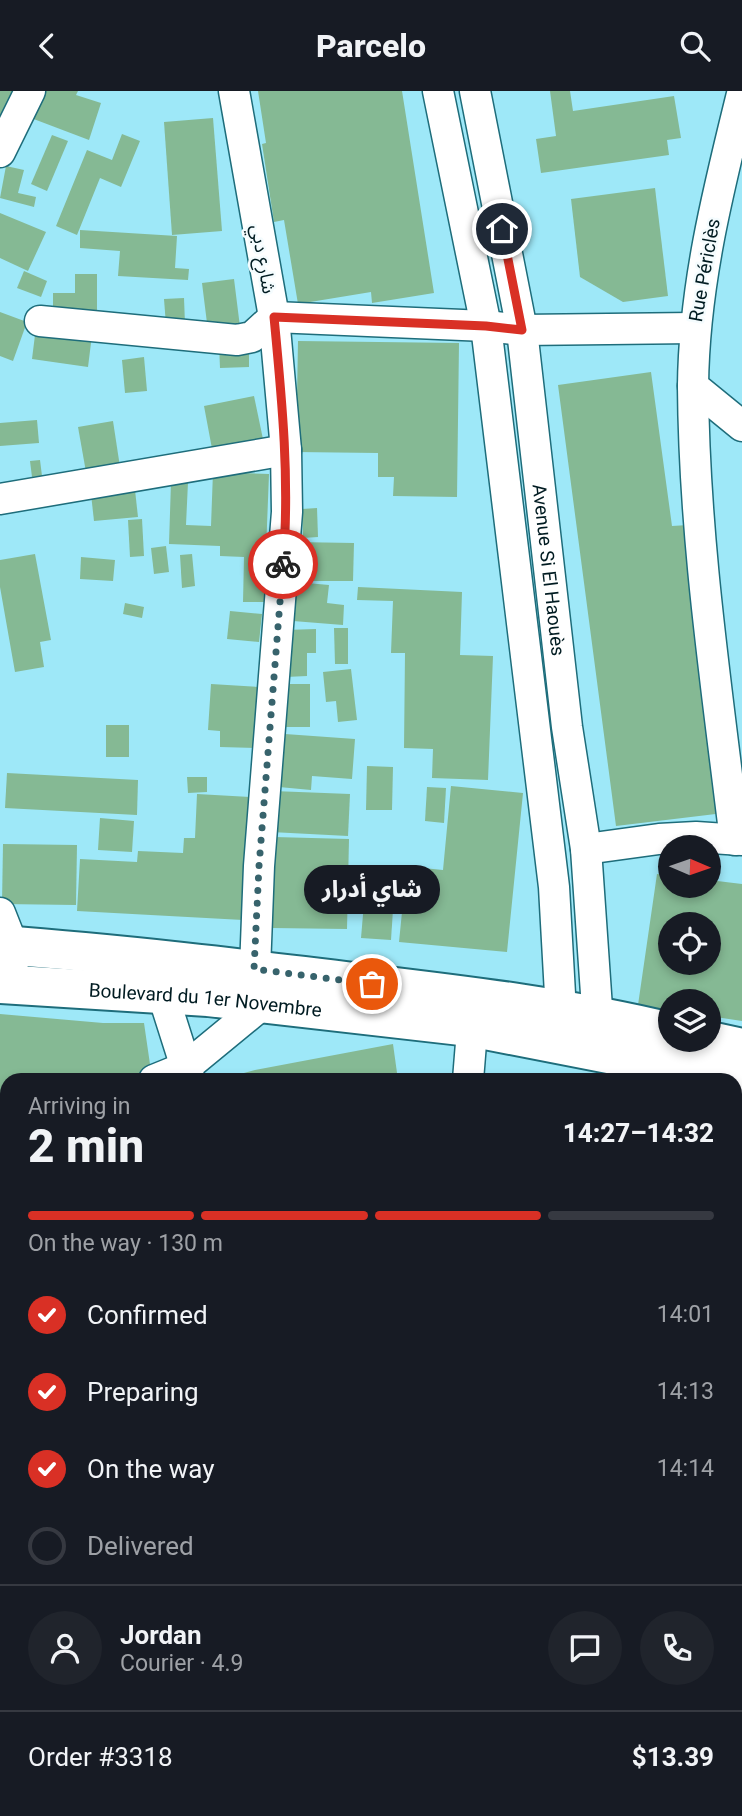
<!DOCTYPE html>
<meta charset="utf-8">
<style>
body{margin:0;font-family:Roboto,"Noto Sans Arabic",sans-serif;background:#20242c;color:#f1f3f6;height:100vh;display:flex;flex-direction:column;font-size:26px;white-space:nowrap}
*{box-sizing:border-box;margin:0}
p{font-size:23px;color:#9ea1a6}
.icon{flex:none;width:38px;height:38px;fill:none;stroke:currentColor;stroke-width:2;stroke-linecap:round;stroke-linejoin:round}
.map{position:relative;flex:1;overflow:hidden}
.details{position:absolute;left:0px;top:982px;width:742px;height:744px;display:flex;flex-direction:column;background:#171b24;border-radius:21px 21px 0 0;box-shadow:0 4px 10px #0003}
.details>*{flex:none}
.needle{width:46px;rotate:92deg}
.fabs{position:absolute;left:658px;top:744px;display:grid;gap:14px}
.fabs a{display:grid;place-items:center;width:63px;height:63px;border-radius:50%;background:#171b24;box-shadow:0 4px 10px #0003;font-size:35px}
.pin{position:absolute;display:grid;place-items:center;width:60px;height:60px;color:#fff;margin:-30px;border:4px solid #fff;border-radius:50%;box-shadow:0 2px 7px #0007}
.courier{position:absolute;display:grid;place-items:center;width:70px;height:70px;margin:-35px;border:5px solid #d93025;border-radius:50%;background:#fff;color:#222;box-shadow:0 2px 9px #0007}
.bubble{position:absolute;height:49px;border-radius:24px;background:#171b24;box-shadow:0 4px 10px #0003;font-size:23px;font-weight:800;line-height:49px;text-align:center}
.summary em{font-style:normal;font-weight:800}
.summary div{display:flex;flex-direction:column-reverse}
.summary{display:flex;align-items:center;justify-content:space-between;height:119px;padding:0 28px}
h1{font-size:46px;font-weight:800;line-height:52px}
.bar{display:grid;grid-template-columns:repeat(4,1fr);gap:10px 7px;align-content:center;height:84px;padding:0 28px}
.bar i{height:9px;border-radius:5px;background:#363941}
.bar .current{background:#d93025}
.bar p{grid-column:span 4}
.line{display:flex;align-items:center;gap:18px;padding:0 28px;border-top:2px solid #363941}
.line div{flex:1}
.round{display:grid;place-items:center;flex:none;width:74px;height:74px;border-radius:37px;background:#20242c}
ol{padding:0 28px;list-style:none}
li{display:flex;align-items:center;gap:21px;height:77px}
li p{margin-inline-start:auto}
li .icon{padding:7px;border-radius:50%;background:#d93025;color:#fff;stroke-width:4}
li:last-child{color:#9ea1a6}
li i{width:38px;height:38px;border:4px solid #363941;border-radius:50%}
header{display:flex;justify-content:space-between;align-items:center;height:91px;padding:0 28px;background:#171b24;font-size:32px;font-weight:800}
.map>svg:first-child{display:block}
</style>
<header><svg class="icon" aria-label="back" viewBox="0 0 24 24"><path d="M15 5l-7 7 7 7"/></svg>Parcelo<svg class="icon" aria-label="search" viewBox="0 0 24 24"><circle cx="10" cy="10" r="6"/><path d="M15 15l6 6"/></svg></header>
<div class="map">
<svg width="742" height="1725" viewBox="0 0 742 1725">
<rect width="100%" height="100%" fill="#9ee8f8"/>
<polygon fill="#8da0ee" stroke="#6378b0" stroke-width="2" points="735,1295 742,1296 742,1371 735,1371"/>
<g fill="#85b994" fill-rule="evenodd">
<polygon points="0,0 16,0 4,29 0,27"/>
<polygon points="42,0 78,0 76,4 101,12 89,49 31,27"/>
<polygon points="258,0 402,0 434,202 372,212 371,201 298,213 284,129 274,131 262,53 266,52"/>
<polygon points="550,0 570,0 573,20 674,5 681,47 667,49 669,64 541,82 536,48 556,45"/>
<polygon points="213,27 222,140 172,144 164,31"/>
<polygon points="122,43 140,50 121,96 100,87 77,144 56,135 87,59 112,69"/>
<polygon points="52,44 68,50 47,100 31,93"/>
<polygon points="6,75 24,79 18,102 36,106 34,116 0,107"/>
<polygon points="655,97 668,205 623,211 580,186 571,108"/>
<polygon points="0,122 46,141 28,180 0,167"/>
<polygon points="80,139 177,145 175,177 189,178 188,189 118,185 120,160 80,157"/>
<polygon points="24,180 47,190 41,206 17,197"/>
<polygon points="75,183 97,183 97,223 53,223 53,202 75,202"/>
<polygon points="234,188 240,236 208,240 202,192"/>
<polygon points="184,207 185,233 166,234 164,208"/>
<polygon points="0,221 27,231 13,270 0,265"/>
<polygon points="36,236 92,244 88,276 32,268"/>
<polygon points="298,250 459,252 457,406 393,405 394,386 378,386 378,362 296,361"/>
<polygon points="219,253 249,253 249,276 220,277"/>
<polygon points="144,266 147,300 125,302 122,269"/>
<polygon points="651,281 672,435 688,434 724,722 616,735 558,294"/>
<polygon points="254,305 264,353 213,363 204,315"/>
<polygon points="37,329 39,352 0,355 0,332"/>
<polygon points="113,330 120,376 86,381 78,336"/>
<polygon points="40,369 42,385 32,386 30,370"/>
<polygon points="213,381 269,383 264,511 243,511 244,466 220,465 220,455 169,453 171,391 188,391 186,434 211,435"/>
<polygon points="135,399 138,426 94,430 91,403"/>
<polygon points="317,417 318,446 303,447 302,418"/>
<polygon points="142,428 144,465 130,466 128,429"/>
<polygon points="295,451 354,452 353,490 294,490"/>
<polygon points="166,455 169,481 154,483 151,457"/>
<polygon points="35,463 51,549 40,551 44,576 15,581 0,496 0,469"/>
<polygon points="192,463 195,495 182,497 180,464"/>
<polygon points="81,466 115,469 113,490 80,488"/>
<polygon points="296,491 329,494 327,512 344,514 343,534 293,530"/>
<polygon points="358,496 462,501 460,564 493,565 488,689 432,687 433,658 404,657 405,562 391,562 393,510 357,509"/>
<polygon points="125,512 144,516 142,527 123,523"/>
<polygon points="230,520 262,523 259,551 227,548"/>
<polygon points="334,537 348,537 348,573 335,573"/>
<polygon points="316,538 316,562 307,562 307,585 286,586 285,539"/>
<polygon points="351,578 357,629 338,631 336,610 326,611 323,581"/>
<polygon points="211,593 259,596 256,657 220,656 220,640 208,639"/>
<rect x="284" y="593" width="26" height="43"/>
<rect x="106" y="634" width="23" height="32"/>
<polygon points="285,643 355,648 352,688 312,685 311,699 279,696"/>
<polygon points="367,675 393,676 392,719 366,719"/>
<polygon points="7,682 138,689 137,724 5,717"/>
<polygon points="187,686 207,686 207,701 188,702"/>
<polygon points="451,695 523,702 507,861 399,851 403,811 410,811 413,776 443,779"/>
<polygon points="427,696 446,697 444,732 425,730"/>
<polygon points="273,700 350,703 348,745 271,741"/>
<polygon points="197,703 250,706 243,829 77,820 80,768 137,771 138,760 183,762 184,747 195,747"/>
<polygon points="100,727 134,730 132,761 98,759"/>
<polygon points="274,746 349,748 347,838 272,837"/>
<polygon points="3,753 77,754 76,814 2,813"/>
<path d="M657 783 670 784V794H709V789L742 793V930L709 925V910H670V919L638 914ZM670 833H709V872H670Z"/>
<polygon points="365,800 394,803 391,849 361,847"/>
<polygon points="0,923 103,932 144,932 152,987 7,989 7,1046 0,1048"/>
<polygon points="393,953 398,989 218,989 255,979"/>
<polygon points="735,1137 742,1138 742,1186 735,1185"/>
<polygon points="742,1562 742,1685 735,1685 735,1563"/>
</g>
<g fill="none" stroke-linecap="round" stroke-linejoin="round">
<g stroke="#1e6d7b" stroke-width="18">
<g id="service">
<polyline points="735,1203 742,1203"/>
<polyline points="735,1516 742,1516"/>
</g>
</g>
<g stroke="#1e6d7b" stroke-width="33">
<g id="minor">
<polyline points="438,0 486,235 554,796 562,939"/>
<path id="s1" d="M475 0 522 239 567 636 586 758 599 946"/>
<path d="M742 3C718 100 694 195 693 295L742 335"/>
<polyline points="0,61 30,0"/>
<polyline points="40,230 237,249 252,246 274,226 486,235 522,239 694,237"/>
<path d="M693 295C694 448 717 598 735 749"/>
<polyline points="0,408 286,359"/>
<polyline points="586,758 659,748 696,746 742,749"/>
<polyline points="0,822 13,855 13,872"/>
<polyline points="163,904 190,989"/>
<polyline points="154,989 186,976 265,911 255,878 259,775 287,421 286,359 274,226 234,0"/>
<polyline points="468,989 474,915"/>
<polyline points="0,1058 7,1055"/>
<polyline points="0,1231 7,1233"/>
<polyline points="0,1511 7,1512"/>
<polyline points="0,1688 7,1689"/>
<polyline points="399,1718 483,1725"/>
<polyline points="521,1718 522,1725"/>
<polyline points="302,1725 304,1718"/>
</g>
</g>
<g stroke="#1e6d7b" stroke-width="42">
<g id="secondary">
<path d="M0 854C124 863 247 878 371 893 472 905 571 917 670 941"/>
<path id="s2" d="M0 893 208 906 470 936 742 989"/>
<polyline points="701,948 742,957"/>
</g>
</g>
<use href="#service" stroke="#fff" stroke-width="14"/>
<use href="#minor" stroke="#fff" stroke-width="30"/>
<use href="#secondary" stroke="#fff" stroke-width="38"/>
</g>
<g fill="none" stroke-linecap="round" stroke-linejoin="round">
<polyline stroke="#37636c" stroke-width="7" stroke-dasharray="0 12.6" points="283,473 259,775 254,878 372,893"/>
<path stroke="#d93025" stroke-width="9" d="M283 473C290 390 282 309 274 226L486 235 522 239 502 138"/>
</g>
<g text-anchor="middle" stroke-width="5" stroke-linejoin="round" paint-order="stroke">
<g font-size="19" fill="#001b21" stroke="#f5fcfe">
<text transform="translate(264 168) rotate(80)" y="7">شارع دبي</text>
<text transform="translate(704 179) rotate(-80)" y="7">Rue Périclès</text>
<text dy="7" stroke="none"><textPath href="#s1" startOffset="485">Avenue Si El Haouès</textPath></text>
<text dy="7" stroke="none"><textPath href="#s2" startOffset="206">Boulevard du 1er Novembre</textPath></text>
</g>
</g>
</svg>
<div class="fabs">
<a><svg class="needle" viewBox="-14 -14 28 28"><path d="M0-13l5 13h-10z" fill="#e53935"/><path d="M0 13l5-13h-10z" fill="#9ea1a6"/></svg></a>
<a><svg class="icon" aria-label="locate" viewBox="0 0 24 24"><circle cx="12" cy="12" r="6"/><path d="M12 2v4M12 18v4M2 12h4M18 12h4"/></svg></a>
<a><svg class="icon" aria-label="layers" viewBox="0 0 24 24"><path d="M12 4l9 5-9 5-9-5zM3 14l9 5 9-5"/></svg></a>
</div>
<div class="pin" style="left:372px;top:893px;background:#ea580c"><svg class="icon" aria-label="bag" viewBox="0 0 24 24"><path d="M5 8h14l-1 12H6zM9 8a3 3 0 0 1 6 0"/></svg></div>
<div class="pin" style="left:502px;top:138px;background:#1f2937"><svg class="icon" aria-label="home" viewBox="0 0 24 24"><path d="M3 11l9-7 9 7M6 9v11h12V9"/></svg></div>
<div class="courier" style="left:283px;top:473px"><svg class="icon" aria-label="bike" viewBox="0 0 24 24"><circle cx="6" cy="16" r="4"/><circle cx="18" cy="16" r="4"/><path d="M6 16l4-8h5l3 8M10 8l3 8H6M13 5h3"/></svg></div>
<div class="bubble" style="left:304px;top:774px;width:136px">شاي أدرار</div>
<section class="details">
<div class="summary"><div><h1>2 min</h1><p>Arriving in</p></div><em>14:27–14:32</em></div>
<div class="bar"><i class="current"></i><i class="current"></i><i class="current"></i><i></i><p>On the way · 130 m</p></div>
<ol>
<li><svg class="icon" aria-label="check" viewBox="0 0 24 24"><path d="M5 12l5 5 9-10"/></svg>Confirmed<p>14:01</p></li>
<li><svg class="icon" aria-label="check" viewBox="0 0 24 24"><path d="M5 12l5 5 9-10"/></svg>Preparing<p>14:13</p></li>
<li><svg class="icon" aria-label="check" viewBox="0 0 24 24"><path d="M5 12l5 5 9-10"/></svg>On the way<p>14:14</p></li>
<li><i></i>Delivered</li>
</ol>
<div class="line" style="height:126px"><a class="round"><svg class="icon" aria-label="person" viewBox="0 0 24 24"><circle cx="12" cy="8" r="4"/><path d="M4 21q1-7 8-7t8 7"/></svg></a><div><b>Jordan</b><p>Courier · 4.9</p></div><a class="round"><svg class="icon" aria-label="chat" viewBox="0 0 24 24"><path d="M4 5h16v11H9l-5 4z"/></svg></a><a class="round"><svg class="icon" aria-label="phone" viewBox="0 0 24 24"><path d="M5 4h4l2 5-3 2q2 4 5 5l2-3 5 2v4C11 20 4 13 5 4z"/></svg></a></div>
<div class="line" style="height:91px"><div>Order #3318</div><b>$13.39</b></div>
</section>
</div>
